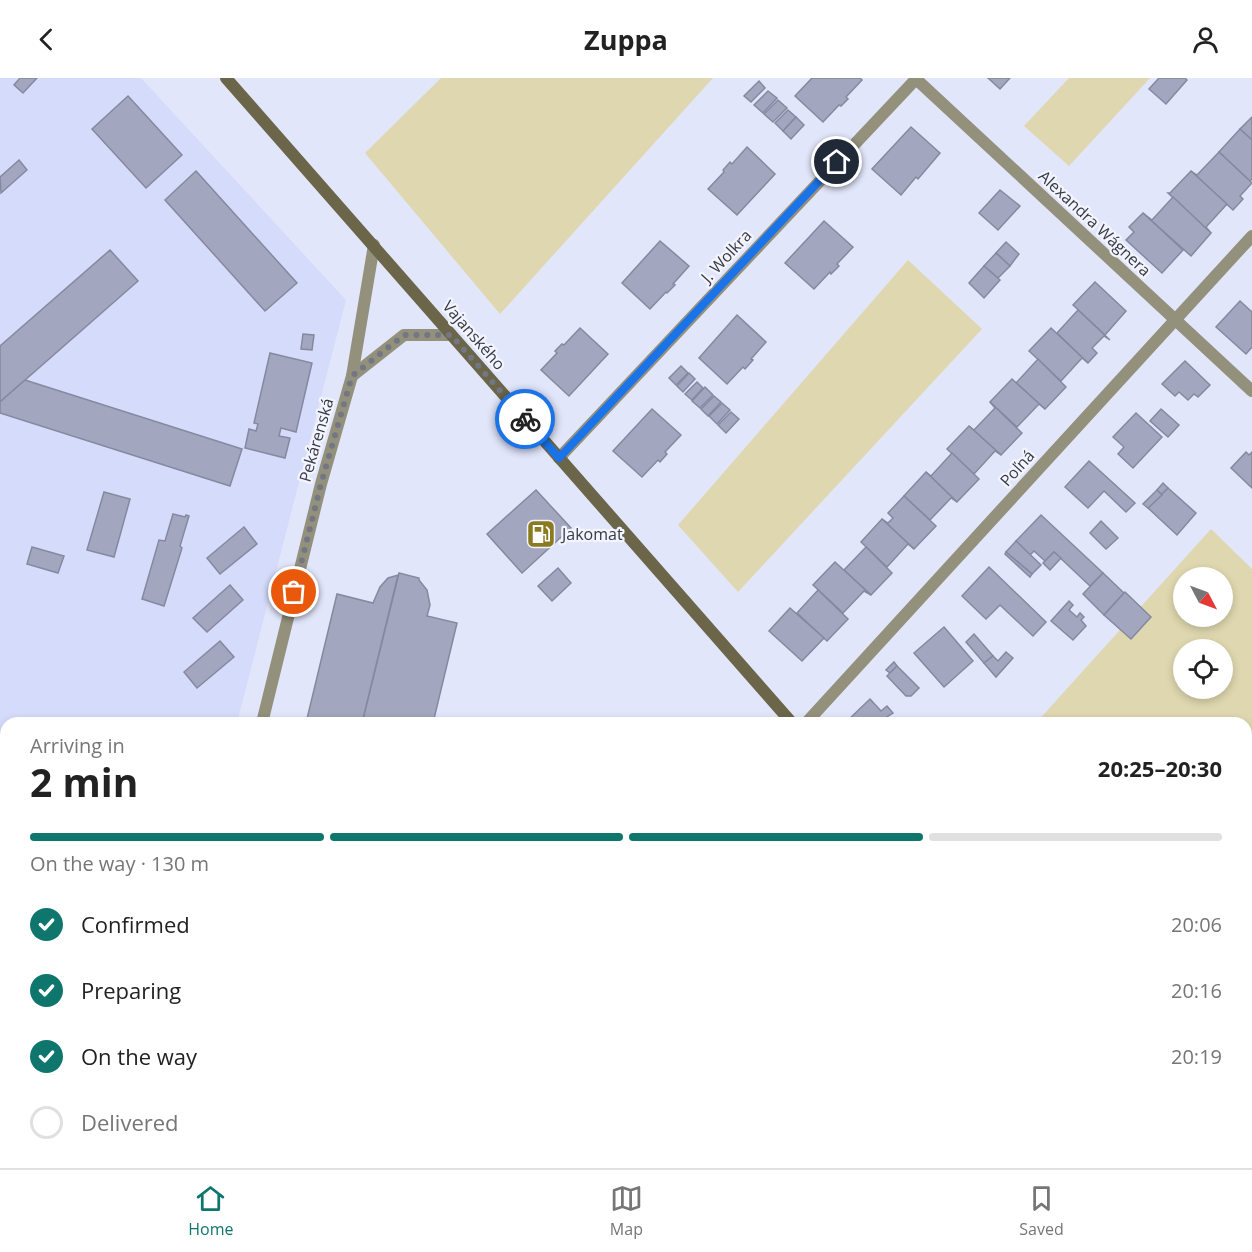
<!DOCTYPE html>
<meta charset="utf-8">
<style>
body{margin:0;font-family:"Open Sans",sans-serif;background:#f2f2f2;color:#222;height:100vh;display:flex;flex-direction:column;font-size:22px;white-space:nowrap}
*{box-sizing:border-box;margin:0}
p{font-size:20px;color:#767676}
.icon{flex:none;width:33px;height:33px;fill:none;stroke:currentColor;stroke-width:2;stroke-linecap:round;stroke-linejoin:round}
.map{position:relative;flex:1;overflow:hidden}
.drawer{position:absolute;left:0px;top:639px;width:1252px;height:452px;display:flex;flex-direction:column;background:#fff;border-radius:18px 18px 0 0;box-shadow:0 3px 9px #0003}
.drawer>*{flex:none}
.needle{width:39px;rotate:131deg}
.controls{position:absolute;left:1173px;top:489px;display:grid;gap:12px}
.controls a{display:grid;place-items:center;width:60px;height:60px;border-radius:50%;background:#fff;box-shadow:0 3px 9px #0003;font-size:30px}
.pin{position:absolute;display:grid;place-items:center;width:51px;height:51px;color:#fff;margin:-26px;border:3px solid #fff;border-radius:50%;box-shadow:0 2px 6px #0007}
.courier{position:absolute;display:grid;place-items:center;width:60px;height:60px;margin:-30px;border:4px solid #1a73e8;border-radius:50%;background:#fff;color:#222;box-shadow:0 2px 8px #0007}
.overview em{font-style:normal;font-weight:700}
.overview div{display:flex;flex-direction:column-reverse}
.overview{display:flex;align-items:center;justify-content:space-between;height:102px;padding:0 30px}
h1{font-size:39px;font-weight:700;line-height:45px}
.bar{display:grid;grid-template-columns:repeat(4,1fr);gap:9px 6px;align-content:center;height:72px;padding:0 30px}
.bar i{height:8px;border-radius:4px;background:#e0e0e0}
.bar .active{background:#0f766e}
.bar p{grid-column:span 4}
ol{padding:0 30px;list-style:none}
li{display:flex;align-items:center;gap:18px;height:66px}
li p{margin-inline-start:auto}
li .icon{padding:6px;border-radius:50%;background:#0f766e;color:#fff;stroke-width:4}
li:last-child{color:#767676}
li i{width:33px;height:33px;border:3px solid #e0e0e0;border-radius:50%}
header{display:flex;justify-content:space-between;align-items:center;height:78px;padding:0 30px;background:#fff;font-size:27px;font-weight:700}
.menu{display:flex;justify-content:space-around;align-items:center;height:84px;border-top:2px solid #e0e0e0;background:#fff;font-size:16px;color:#767676}
.menu a{display:grid;justify-items:center;gap:3px}
.menu .active{color:#0f766e}
.map>svg:first-child{display:block}
</style>
<header><svg class="icon" aria-label="back" viewBox="0 0 24 24"><path d="M15 5l-7 7 7 7"/></svg>Zuppa<svg class="icon" aria-label="person" viewBox="0 0 24 24"><circle cx="12" cy="8" r="4"/><path d="M4 21q1-7 8-7t8 7"/></svg></header>
<div class="map">
<svg width="1252" height="1090" viewBox="0 0 1252 1090">
<rect width="100%" height="100%" fill="#e2e6fb"/>
<polygon fill="#d5dbfb" points="0,0 141,0 346,222 237,645 6,645 6,1084 124,1085 123,1090 0,1090"/>
<g fill="#ded7af" fill-rule="evenodd">
<polygon points="441,0 713,0 500,236 365,75"/>
<polygon points="1069,0 1150,0 1069,88 1024,48"/>
<polygon points="908,182 982,251 738,514 678,447"/>
<path d="M1211 451 1252 491V841L1247 850 1246 645H1036ZM1184 500H1222V538H1184ZM1184 572H1222V610H1184Z"/>
</g>
<g fill="#a2a7bf" stroke="#8589a0" stroke-width="1.5">
<polygon points="20,0 37,0 23,15 14,7"/>
<polygon points="812,0 860,0 862,2 846,19 848,21 841,28 839,27 823,44 795,18"/>
<polygon points="988,0 1010,0 1000,11"/>
<polygon points="1159,0 1185,0 1187,2 1166,26 1149,11"/>
<polygon points="759,3 765,10 751,24 744,18"/>
<polygon points="768,13 777,20 763,35 754,27"/>
<polygon points="128,18 182,77 146,110 92,51"/>
<polygon points="778,22 787,30 773,44 764,36"/>
<polygon points="788,32 796,39 783,53 775,45"/>
<polygon points="796,39 804,47 791,61 783,53"/>
<polygon points="1252,39 1252,62 1240,51"/>
<polygon points="911,49 940,75 918,101 916,99 901,117 872,91"/>
<polygon points="1240,51 1252,62 1252,101 1250,103 1219,74"/>
<polygon points="747,69 775,96 737,137 708,111 724,94 723,92 730,84 732,86"/>
<polygon points="1219,74 1252,105 1240,118 1243,121 1233,132 1191,93 1197,97"/>
<polygon points="19,82 27,92 1,115 0,99"/>
<polygon points="196,93 297,205 265,233 165,122"/>
<polygon points="1191,93 1227,126 1206,149 1211,155 1168,115 1170,115"/>
<polygon points="1000,112 1020,128 998,152 979,135"/>
<polygon points="1173,119 1211,155 1191,178 1143,135 1152,142"/>
<polygon points="1143,135 1183,172 1162,195 1126,162 1134,154 1129,149"/>
<polygon points="824,143 853,169 837,186 839,188 831,196 830,194 814,211 785,185"/>
<polygon points="660,163 689,188 673,206 675,207 667,215 666,214 650,231 622,205"/>
<polygon points="1006,164 1019,176 1010,188 996,175"/>
<polygon points="110,172 138,203 0,324 0,268"/>
<polygon points="996,175 1010,188 998,200 984,188"/>
<polygon points="984,188 1000,202 984,220 969,205"/>
<polygon points="1095,204 1126,233 1105,257 1073,227"/>
<polygon points="1240,223 1252,234 1252,269 1246,276 1216,249"/>
<polygon points="1078,232 1110,262 1104,258 1092,270 1097,275 1088,285 1057,255"/>
<polygon points="737,237 766,264 751,281 753,282 745,291 743,289 727,306 699,280"/>
<polygon points="580,250 608,276 569,318 541,292 557,275 555,273 562,266 564,267"/>
<polygon points="1051,250 1088,285 1082,280 1061,303 1029,273"/>
<polygon points="303,256 314,257 312,272 301,271"/>
<polygon points="270,275 312,285 296,354 281,350 279,358 290,360 285,380 245,370 249,351 256,353 258,346 254,345"/>
<polygon points="1038,281 1066,309 1045,331 1016,305"/>
<polygon points="1185,283 1210,307 1198,319 1194,316 1188,322 1179,314 1175,318 1162,306"/>
<polygon points="681,288 688,295 676,307 669,300"/>
<polygon points="689,295 695,301 683,314 677,308"/>
<polygon points="1012,301 1045,331 1039,326 1017,349 990,324"/>
<polygon points="25,302 242,371 230,408 0,335 0,324"/>
<polygon points="697,304 703,310 692,322 685,316"/>
<polygon points="705,309 713,317 700,330 692,323"/>
<polygon points="714,318 721,324 708,338 701,331"/>
<polygon points="990,324 1022,355 1001,377 969,348 974,352 995,330"/>
<polygon points="722,325 730,332 717,346 709,338"/>
<polygon points="652,331 681,357 665,374 667,376 660,384 658,382 642,399 613,373"/>
<polygon points="1161,331 1179,347 1168,359 1150,343"/>
<polygon points="731,334 739,341 726,355 718,347"/>
<polygon points="1136,335 1162,359 1133,390 1118,376 1124,369 1113,359"/>
<polygon points="969,348 1001,377 995,373 974,396 947,371"/>
<polygon points="1246,374 1249,377 1252,374 1252,410 1231,390"/>
<polygon points="952,375 979,401 957,424 926,394 931,398"/>
<polygon points="1089,383 1135,425 1126,434 1104,413 1088,430 1065,409"/>
<polygon points="926,394 957,424 951,420 930,442 904,418"/>
<polygon points="1163,405 1168,410 1162,417 1157,412"/>
<polygon points="1168,410 1196,435 1177,457 1148,430"/>
<polygon points="536,412 571,450 522,495 487,456"/>
<polygon points="1157,412 1162,417 1148,430 1143,426"/>
<polygon points="104,414 130,421 114,479 87,472"/>
<polygon points="904,418 936,448 914,471 882,441 888,445 893,440 888,435"/>
<polygon points="173,436 185,439 186,437 189,438 180,468 182,470 164,528 142,521 159,462 165,463"/>
<polygon points="1041,437 1103,495 1090,508 1054,474 1045,483 1034,473 1030,477 1016,463"/>
<polygon points="882,441 914,471 908,466 887,489 861,464"/>
<polygon points="1101,443 1118,460 1106,471 1090,455"/>
<polygon points="244,449 257,466 220,496 207,480"/>
<polygon points="1016,463 1041,487 1032,496 1006,474"/>
<polygon points="32,469 64,478 58,495 27,486"/>
<polygon points="866,469 892,495 871,517 844,492"/>
<polygon points="1006,474 1032,496 1030,499 1005,476"/>
<polygon points="1054,474 1061,480 1050,492 1043,485"/>
<polygon points="835,484 871,517 864,513 843,535 813,507"/>
<polygon points="989,489 1046,544 1033,558 1000,527 986,541 962,518"/>
<polygon points="558,490 571,505 552,523 538,508"/>
<polygon points="399,495 419,500 419,502 427,512 430,527 427,538 457,545 433,645 362,645"/>
<polygon points="1103,495 1124,515 1104,537 1083,516"/>
<polygon points="398,497 362,645 306,645 337,516 373,525 380,509 388,500"/>
<polygon points="230,507 243,522 207,554 193,540"/>
<polygon points="818,512 848,541 827,563 797,535"/>
<polygon points="1125,514 1151,539 1131,561 1104,537"/>
<polygon points="1069,523 1073,527 1069,532 1077,539 1080,535 1084,539 1081,542 1086,548 1073,562 1051,543"/>
<polygon points="790,530 824,560 802,583 769,553"/>
<polygon points="944,549 973,583 944,609 914,575"/>
<polygon points="974,556 993,578 984,585 966,564"/>
<polygon points="220,563 234,579 197,610 184,594"/>
<polygon points="1006,574 1013,580 996,599 984,585 993,578 998,583"/>
<polygon points="894,584 897,588 890,595 886,592"/>
<polygon points="897,588 919,610 911,618 906,618 887,598"/>
<polygon points="870,621 881,633 887,628 893,635 887,639 892,645 845,645"/>
<polygon points="528,640 539,645 526,645"/>
<polygon points="1246,990 1252,996 1252,1013 1246,1017"/>
<polygon points="284,1084 307,1084 315,1090 280,1090"/>
<polygon points="307,1084 336,1084 332,1090 315,1090"/>
<polygon points="371,1084 533,1084 529,1090 367,1090"/>
<polygon points="565,1084 605,1084 610,1088 608,1090 561,1090"/>
<polygon points="701,1084 721,1084 728,1090 697,1090"/>
<polygon points="833,1084 885,1084 880,1090 828,1090"/>
<polygon points="895,1084 911,1084 907,1090 903,1090"/>
</g>
<g fill="none" stroke-linecap="round" stroke-linejoin="round">
<g stroke="#93907c" stroke-width="12">
<polyline points="650,1090 654,1084"/>
<polyline points="783,1090 784,1084"/>
<polyline points="921,1090 925,1084"/>
</g>
<g stroke="#93907c" stroke-width="12">
<polyline points="915,0 1252,313"/>
<polyline points="559,380 917,0"/>
<polyline points="806,645 1252,158"/>
<polyline points="1246,1059 1252,1055"/>
<polyline points="1209,1090 1216,1084"/>
</g>
<g stroke="#93907c" stroke-width="12">
<polyline points="352,298 404,257 451,257"/>
<polyline points="262,645 321,406 352,298 374,167"/>
<polyline points="152,1090 153,1084"/>
</g>
<g stroke="#6b6649" stroke-width="12">
<polyline points="226,0 792,645"/>
<polyline points="1187,1084 1192,1090"/>
</g>
</g>
<g fill="none" stroke-linecap="round" stroke-linejoin="round">
<polyline stroke="#737683" stroke-width="6" stroke-dasharray="0 10.8" points="294,514 321,406 352,298 404,257 451,257 525,341"/>
<polyline stroke="#1a73e8" stroke-width="8" points="525,341 559,380 837,84"/>
</g>
<defs>
<g id="fuel-square" transform="scale(1.5)"><rect x="-9" y="-9" width="18" height="18" rx="4" fill="#8a7b21" stroke="#f2f4fe"/><path d="M-5.5-6h7V0h2V4h1.3V-2.5L3-4.5l.8-.8L6-3V5H2.5V1h-1V6h-7ZM-4.2-4.7v3.2H.2V-4.7Z" fill="#fff"/></g>
</defs>
<g fill-rule="evenodd">
<use href="#fuel-square" x="541" y="456"/>
</g>
<g text-anchor="middle" stroke-width="4.5" stroke-linejoin="round" paint-order="stroke">
<g font-size="16" fill="#373943" stroke="#f2f4fe">
<text transform="translate(1095 145) rotate(43)" y="6">Alexandra Wágnera</text>
<text transform="translate(726 178) rotate(-47)" y="6">J. Wolkra</text>
<text transform="translate(474 257) rotate(49)" y="6">Vajanského</text>
<text transform="translate(316 362) rotate(-74)" y="6">Pekárenská</text>
<text transform="translate(1017 390) rotate(-48)" y="6">Poľná</text>
</g>
<g font-size="16" fill="#373943" stroke="#f2f4fe" text-anchor="start">
<text x="562" y="462">Jakomat</text>
</g>
</g>
</svg>
<div class="controls">
<a><svg class="needle" viewBox="-14 -14 28 28"><path d="M0-13l5 13h-10z" fill="#e53935"/><path d="M0 13l5-13h-10z" fill="#767676"/></svg></a>
<a><svg class="icon" aria-label="locate" viewBox="0 0 24 24"><circle cx="12" cy="12" r="6"/><path d="M12 2v4M12 18v4M2 12h4M18 12h4"/></svg></a>
</div>
<div class="pin" style="left:294px;top:514px;background:#ea580c"><svg class="icon" aria-label="bag" viewBox="0 0 24 24"><path d="M5 8h14l-1 12H6zM9 8a3 3 0 0 1 6 0"/></svg></div>
<div class="pin" style="left:837px;top:84px;background:#1f2937"><svg class="icon" aria-label="home" viewBox="0 0 24 24"><path d="M3 11l9-7 9 7M6 9v11h12V9"/></svg></div>
<div class="courier" style="left:525px;top:341px"><svg class="icon" aria-label="bike" viewBox="0 0 24 24"><circle cx="6" cy="16" r="4"/><circle cx="18" cy="16" r="4"/><path d="M6 16l4-8h5l3 8M10 8l3 8H6M13 5h3"/></svg></div>
<section class="drawer">
<div class="overview"><div><h1>2 min</h1><p>Arriving in</p></div><em>20:25–20:30</em></div>
<div class="bar"><i class="active"></i><i class="active"></i><i class="active"></i><i></i><p>On the way · 130 m</p></div>
<ol>
<li><svg class="icon" aria-label="check" viewBox="0 0 24 24"><path d="M5 12l5 5 9-10"/></svg>Confirmed<p>20:06</p></li>
<li><svg class="icon" aria-label="check" viewBox="0 0 24 24"><path d="M5 12l5 5 9-10"/></svg>Preparing<p>20:16</p></li>
<li><svg class="icon" aria-label="check" viewBox="0 0 24 24"><path d="M5 12l5 5 9-10"/></svg>On the way<p>20:19</p></li>
<li><i></i>Delivered</li>
</ol>
</section>
</div>
<nav class="menu">
<a class="active"><svg class="icon" aria-label="home" viewBox="0 0 24 24"><path d="M3 11l9-7 9 7M6 9v11h12V9"/></svg>Home</a>
<a><svg class="icon" aria-label="map" viewBox="0 0 24 24"><path d="M3 6l6-2 6 2 6-2v14l-6 2-6-2-6 2zM9 4v14M15 6v14"/></svg>Map</a>
<a><svg class="icon" aria-label="saved" viewBox="0 0 24 24"><path d="M7 4h10v16l-5-4-5 4z"/></svg>Saved</a>
</nav>
